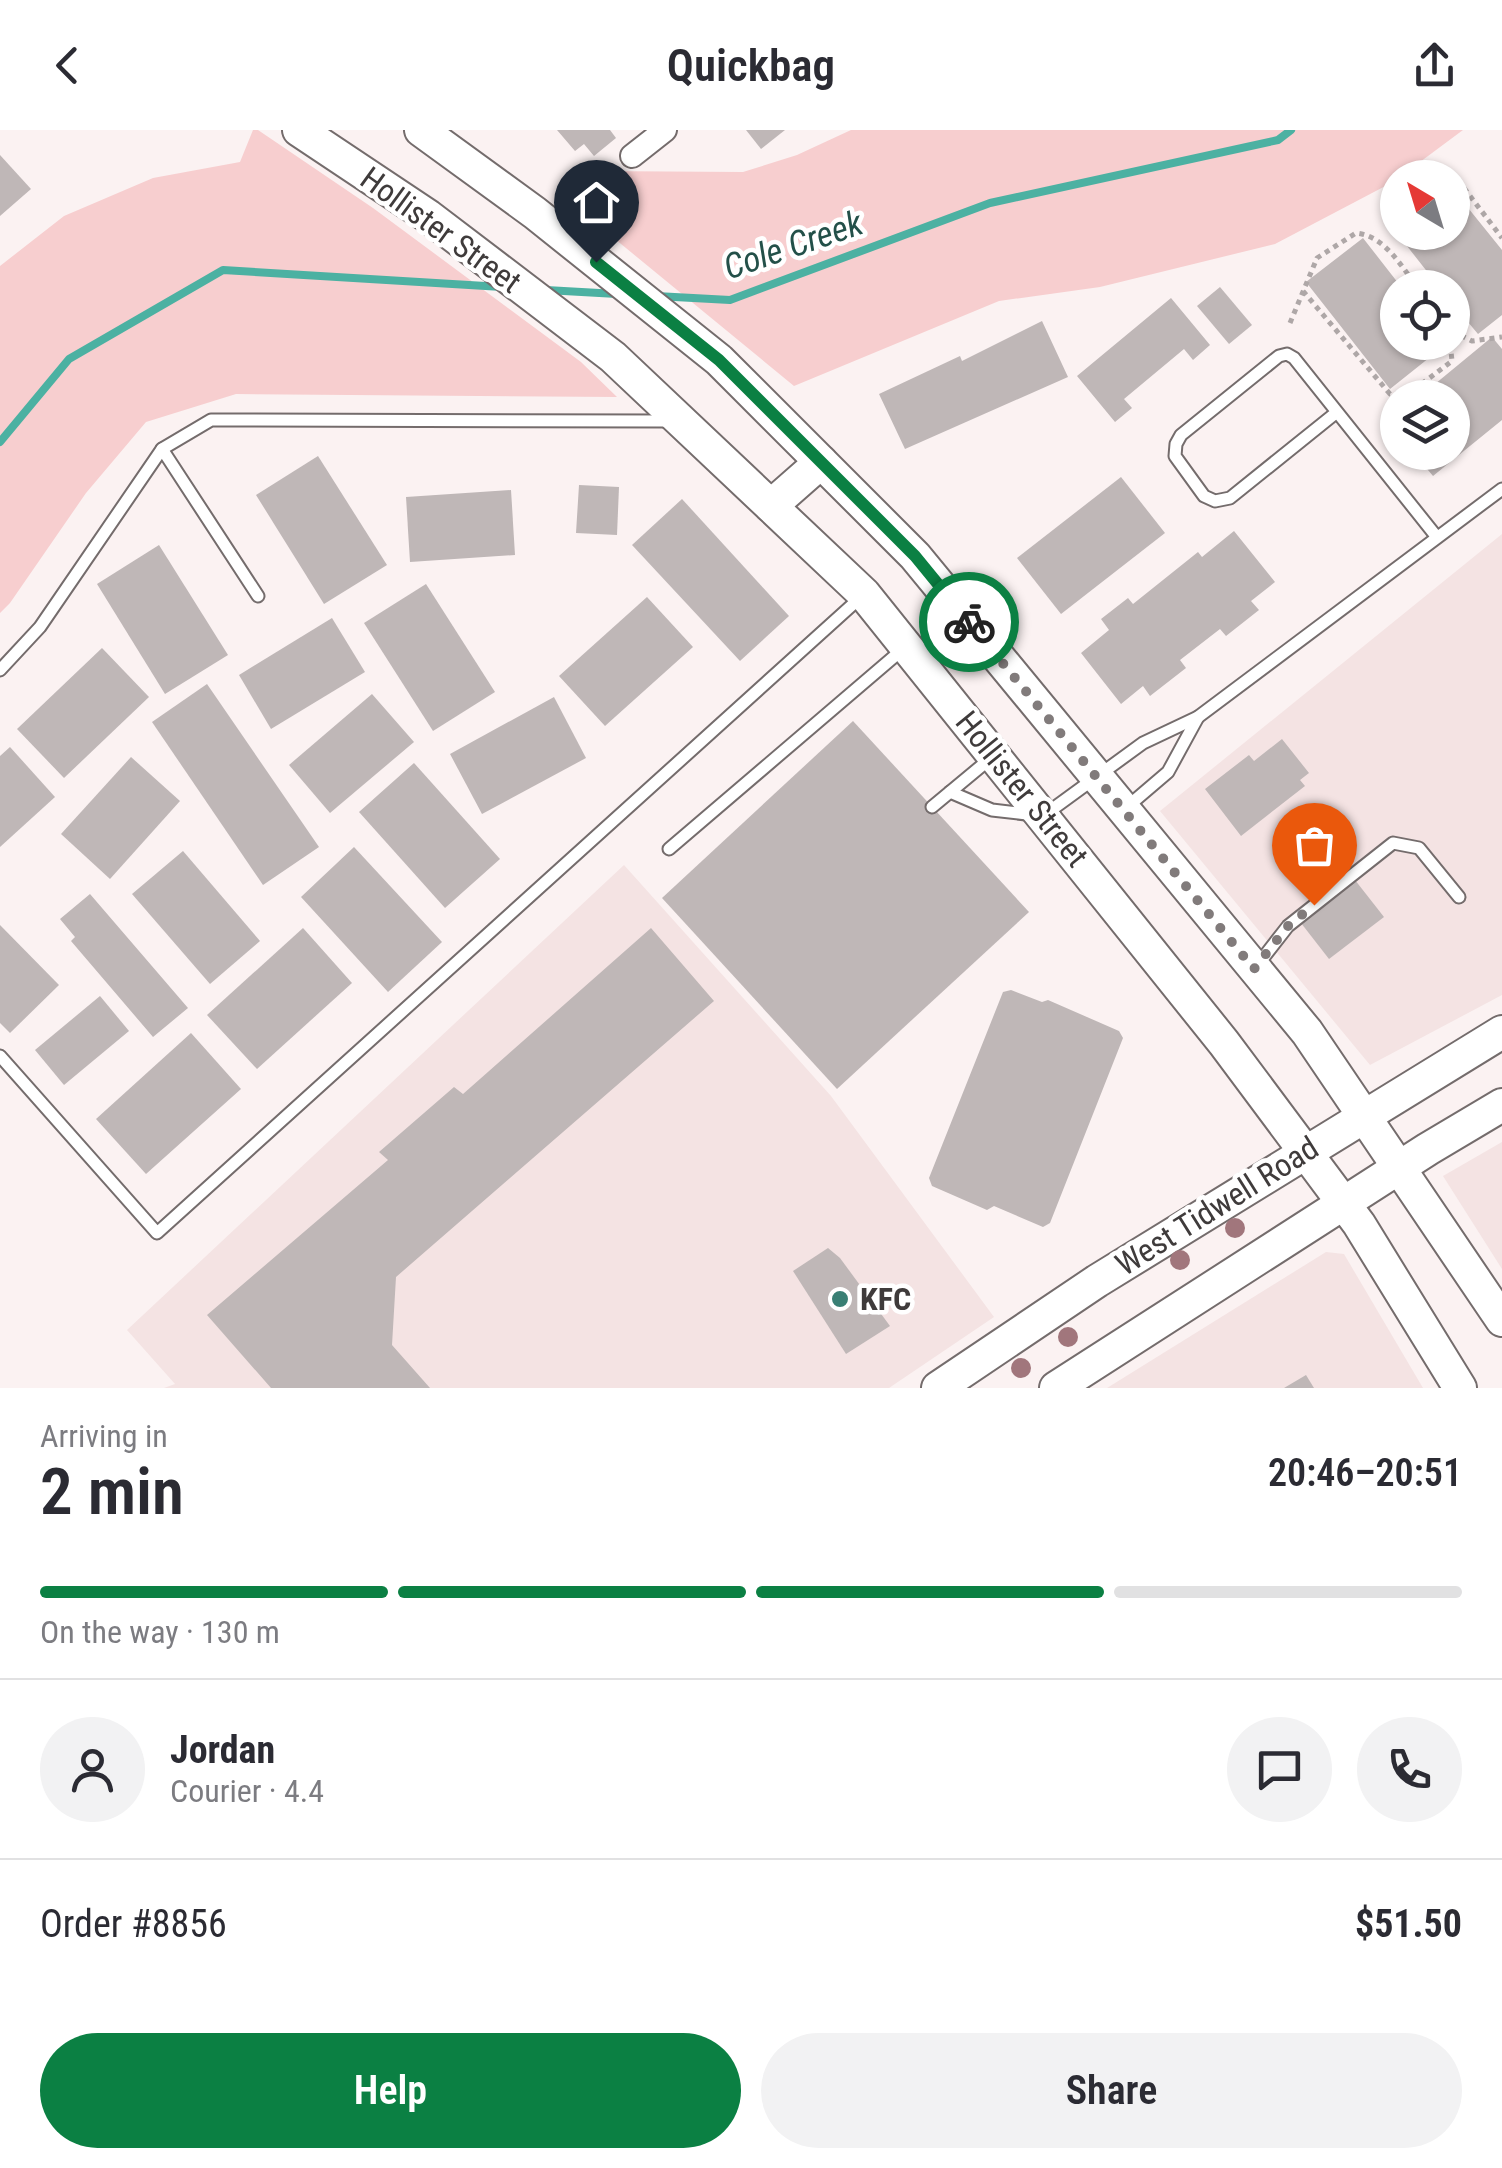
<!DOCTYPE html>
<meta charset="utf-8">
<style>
body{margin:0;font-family:"Roboto Condensed",sans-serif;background:#f2f2f3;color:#2b2b33;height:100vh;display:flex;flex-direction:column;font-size:38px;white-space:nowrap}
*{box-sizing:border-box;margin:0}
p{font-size:32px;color:#7c7c81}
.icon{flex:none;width:55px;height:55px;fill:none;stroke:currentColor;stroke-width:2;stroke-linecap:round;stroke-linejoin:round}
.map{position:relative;height:1258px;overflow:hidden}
.panel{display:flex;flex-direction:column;background:#fff;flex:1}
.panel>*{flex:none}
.needle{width:65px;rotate:322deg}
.fabs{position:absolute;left:1380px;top:30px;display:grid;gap:20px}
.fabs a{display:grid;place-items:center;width:90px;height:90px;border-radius:50%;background:#fff;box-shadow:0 2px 8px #0004;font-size:50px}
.pin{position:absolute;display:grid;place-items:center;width:85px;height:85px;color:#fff;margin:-102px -42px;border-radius:50% 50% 50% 0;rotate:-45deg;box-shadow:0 0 10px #0007}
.pin .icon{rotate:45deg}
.courier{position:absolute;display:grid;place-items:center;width:100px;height:100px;margin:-50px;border:8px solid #0b8043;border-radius:50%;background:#fff;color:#222;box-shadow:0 2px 12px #0007}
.summary em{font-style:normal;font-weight:600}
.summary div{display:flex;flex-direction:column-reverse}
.summary{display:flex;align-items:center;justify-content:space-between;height:170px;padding:0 40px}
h1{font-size:65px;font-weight:600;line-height:75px}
.bar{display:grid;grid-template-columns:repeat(4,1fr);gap:15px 10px;align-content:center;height:120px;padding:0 40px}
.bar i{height:12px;border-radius:8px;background:#e1e1e2}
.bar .selected{background:#0b8043}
.bar p{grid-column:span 4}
.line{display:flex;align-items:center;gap:25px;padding:0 40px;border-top:2px solid #e1e1e2}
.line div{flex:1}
.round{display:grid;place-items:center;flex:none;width:105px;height:105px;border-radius:52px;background:#f2f2f3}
.button{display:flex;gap:20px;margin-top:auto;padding:20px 40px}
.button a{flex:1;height:115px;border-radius:60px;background:#0b8043;color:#fff;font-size:40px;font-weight:600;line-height:115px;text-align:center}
.button a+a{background:#f2f2f3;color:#2b2b33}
header{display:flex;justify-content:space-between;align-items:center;height:130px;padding:0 40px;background:#fff;font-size:45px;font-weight:600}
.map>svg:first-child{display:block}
</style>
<header><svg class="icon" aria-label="back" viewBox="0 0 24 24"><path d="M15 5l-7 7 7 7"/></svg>Quickbag<svg class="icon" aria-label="share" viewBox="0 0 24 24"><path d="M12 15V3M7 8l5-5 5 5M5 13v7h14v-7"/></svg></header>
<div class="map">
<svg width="1502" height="1258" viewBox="0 0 1502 1258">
<rect width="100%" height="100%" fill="#fbf2f2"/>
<g fill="#f4e3e3">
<polygon points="1502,404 1502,865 1370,935 1160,681"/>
<polygon points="624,735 831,966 994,1187 889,1258 164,1258 175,1254 127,1200"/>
<polygon points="1502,1012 1502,1139 1443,1046"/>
<polygon points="1326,1122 1344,1124 1423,1258 1107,1258"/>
</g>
<g fill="#f7cecf">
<polygon points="253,0 258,0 373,78 581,232 617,267 236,264 146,292 86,363 10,473 0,483 0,136 64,86 153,48 240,32"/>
<polygon points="851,0 1463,0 1393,52 1275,114 1100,157 999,171 794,256 576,77 592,41 743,42 797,25"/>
</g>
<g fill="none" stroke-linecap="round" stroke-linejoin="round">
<g stroke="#4cb1a2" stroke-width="8">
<polyline points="546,160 617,164"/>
<polyline points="656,166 730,170 990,73 1278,10 1291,0"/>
<polyline points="0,312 69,229 223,140 502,157"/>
</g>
</g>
<g fill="#bfb7b7">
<polygon points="557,0 610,0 616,8 594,26 584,14 575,21"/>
<polygon points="746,0 785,0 761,19"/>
<polygon points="0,25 31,59 0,86"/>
<polygon points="1452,58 1502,120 1502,185 1478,204 1452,173 1452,158 1440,158 1396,102 1452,102"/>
<polygon points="1363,108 1402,158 1398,158 1398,212 1449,212 1390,259 1306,152"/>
<polygon points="1220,157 1252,195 1229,214 1197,176"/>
<polygon points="1171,168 1210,215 1193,230 1184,219 1124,269 1132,278 1115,292 1077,246"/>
<polygon points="1042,191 1068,247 905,319 879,264 960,226 962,231"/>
<polygon points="1492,207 1502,219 1502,290 1433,346 1413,322 1452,322 1452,268 1418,268"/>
<polygon points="318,326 387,435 324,474 256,365"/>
<polygon points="1121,347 1165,403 1061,484 1017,428"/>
<polygon points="579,355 619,357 617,405 576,403"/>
<polygon points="511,360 515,425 410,432 406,367"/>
<polygon points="682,369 789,486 740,531 632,415"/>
<polygon points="1234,401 1275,452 1251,471 1259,480 1226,506 1220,499 1180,530 1186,538 1150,566 1143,556 1121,574 1081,523 1109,500 1101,489 1128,468 1133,474 1198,422 1202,427"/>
<polygon points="159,415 228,525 165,564 97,454"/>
<polygon points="426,454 495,562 433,601 364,493"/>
<polygon points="647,467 693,517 605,596 559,546"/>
<polygon points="332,488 365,542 271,599 239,545"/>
<polygon points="102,518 149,567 64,648 17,599"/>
<polygon points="207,554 319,717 263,755 152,592"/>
<polygon points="372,564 414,612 330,683 289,635"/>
<polygon points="554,567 586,628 482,684 450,624"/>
<polygon points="853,591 1029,782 837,959 662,768"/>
<polygon points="1282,609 1309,643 1300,650 1305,656 1241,706 1205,659 1249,625 1254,631"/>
<polygon points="10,617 55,667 0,717 0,626"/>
<polygon points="131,627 180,671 110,749 61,704"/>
<polygon points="414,633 500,729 445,778 359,682"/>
<polygon points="354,717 442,812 388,862 301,767"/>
<polygon points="183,721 260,811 210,854 132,764"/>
<polygon points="1355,750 1384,787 1329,829 1301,793"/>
<polygon points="90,764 188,878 153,907 71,811 75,807 60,789"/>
<polygon points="0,795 59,855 10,903 0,893"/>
<polygon points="303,798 352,853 257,939 207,885"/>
<polygon points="651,798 714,871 396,1147 392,1215 430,1258 271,1258 207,1185 388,1030 379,1022 454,957 463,964"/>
<polygon points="1011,860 1042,872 1048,870 1119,901 1123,908 1050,1093 1043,1097 994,1076 987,1080 932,1056 929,1048 1003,862"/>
<polygon points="100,866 129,901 64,955 35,920"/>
<polygon points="191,903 241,959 146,1044 96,989"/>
<polygon points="828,1118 840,1128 890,1196 846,1224 793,1141"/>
<polygon points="1306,1245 1314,1258 1284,1258"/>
</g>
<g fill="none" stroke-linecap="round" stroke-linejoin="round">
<g stroke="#746c6c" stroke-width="15">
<g id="lane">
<polyline points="1337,282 1230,368 1215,371 1204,366 1175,326 1176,314 1181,305 1279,226 1287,224 1294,228 1436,406"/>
<polyline points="162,319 258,466"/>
<polyline points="0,540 40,497 162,319 211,290 671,291"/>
<polyline points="950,662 992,680 1043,686 1143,613 1198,587 1502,359"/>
<polyline points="932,677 991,628"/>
<polyline points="1127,677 1168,642 1198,587"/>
<polyline points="669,719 903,519"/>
<polyline points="1256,837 1288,796 1393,713 1419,718 1459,767"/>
<polyline points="0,926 157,1103 861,467"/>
</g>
</g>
<g stroke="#746c6c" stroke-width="26">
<polyline id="street" points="632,26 665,0"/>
</g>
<g stroke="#746c6c" stroke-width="36">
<g id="secondary">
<polyline points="299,0 428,86 613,227 864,464 1224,913 1359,1094 1460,1258"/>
<polyline points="421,0 535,83 719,230 915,426 1307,902 1502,1190"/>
<polyline points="771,376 821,332"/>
<polyline points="938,1258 1097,1151 1502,902"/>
<polyline points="1056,1258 1428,1019 1502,975"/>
</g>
</g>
<g stroke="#aea7a7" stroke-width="5" stroke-dasharray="5 5" stroke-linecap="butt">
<polyline points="1464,58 1502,108"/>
<polyline points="1303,161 1390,264 1408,264 1452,231 1450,212"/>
<path d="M1290 193 1317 128 1356 103C1385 106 1401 136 1418 158"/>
<polyline points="1452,201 1472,211 1502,207"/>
</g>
<use href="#lane" stroke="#fff" stroke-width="11"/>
<use href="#street" stroke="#fff" stroke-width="22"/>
<use href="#secondary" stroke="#fff" stroke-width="32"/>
</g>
<g fill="#a1767c">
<circle cx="1235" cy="1098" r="10"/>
<circle cx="1180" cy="1130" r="10"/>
<circle cx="1068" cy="1207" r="10"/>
<circle cx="1021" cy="1238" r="10"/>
</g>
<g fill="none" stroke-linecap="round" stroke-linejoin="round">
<polyline stroke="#817b7b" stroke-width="10" stroke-dasharray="0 18" points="969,492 1254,839 1288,796 1314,775"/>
<polyline stroke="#0b8043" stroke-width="12" points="596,132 719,230 915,426 969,492"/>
</g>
<circle fill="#397f74" stroke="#fff" stroke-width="4" cx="840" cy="1169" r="10"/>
<g text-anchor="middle" stroke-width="9" stroke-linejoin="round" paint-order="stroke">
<g font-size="32" fill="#3f3b3b" stroke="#fff">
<text transform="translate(441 100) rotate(36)" y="11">Hollister Street</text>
<text transform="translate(1022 659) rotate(51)" y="11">Hollister Street</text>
<text transform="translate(1217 1076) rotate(-32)" y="11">West Tidwell Road</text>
</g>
<g font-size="32" font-weight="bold" fill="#3f3b3b" stroke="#fff" text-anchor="start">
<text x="860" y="1180">KFC</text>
</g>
<g font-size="35" font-style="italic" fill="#235049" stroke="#fff">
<text transform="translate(793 115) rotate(-19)" y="12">Cole Creek</text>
</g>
</g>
</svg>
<div class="fabs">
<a><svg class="needle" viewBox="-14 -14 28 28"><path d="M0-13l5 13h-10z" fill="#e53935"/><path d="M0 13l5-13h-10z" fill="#7c7c81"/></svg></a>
<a><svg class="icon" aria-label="locate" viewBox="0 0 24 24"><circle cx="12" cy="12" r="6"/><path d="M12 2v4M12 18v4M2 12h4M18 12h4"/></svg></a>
<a><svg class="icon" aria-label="layers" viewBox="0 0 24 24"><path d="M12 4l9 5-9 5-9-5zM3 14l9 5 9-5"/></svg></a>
</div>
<div class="pin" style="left:1314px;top:775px;background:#ea580c"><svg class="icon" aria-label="bag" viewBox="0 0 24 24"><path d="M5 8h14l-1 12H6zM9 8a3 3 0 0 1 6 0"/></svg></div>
<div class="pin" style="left:596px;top:132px;background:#1f2937"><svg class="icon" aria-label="home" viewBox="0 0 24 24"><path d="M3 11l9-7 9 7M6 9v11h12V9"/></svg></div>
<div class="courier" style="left:969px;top:492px"><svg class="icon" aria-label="bike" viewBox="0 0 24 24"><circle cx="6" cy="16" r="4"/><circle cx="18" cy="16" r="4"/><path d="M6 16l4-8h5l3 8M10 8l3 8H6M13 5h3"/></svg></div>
</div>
<section class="panel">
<div class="summary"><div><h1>2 min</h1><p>Arriving in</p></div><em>20:46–20:51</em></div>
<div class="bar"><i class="selected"></i><i class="selected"></i><i class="selected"></i><i></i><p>On the way · 130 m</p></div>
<div class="line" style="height:180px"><a class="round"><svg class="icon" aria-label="person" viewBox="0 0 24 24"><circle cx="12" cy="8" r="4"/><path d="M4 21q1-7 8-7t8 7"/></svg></a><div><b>Jordan</b><p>Courier · 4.4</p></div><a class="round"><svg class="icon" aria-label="chat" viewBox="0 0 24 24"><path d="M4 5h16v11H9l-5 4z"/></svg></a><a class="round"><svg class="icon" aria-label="phone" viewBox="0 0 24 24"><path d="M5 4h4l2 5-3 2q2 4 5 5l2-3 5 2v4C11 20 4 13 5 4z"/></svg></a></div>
<div class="line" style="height:130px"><div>Order #8856</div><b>$51.50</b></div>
<div class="button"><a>Help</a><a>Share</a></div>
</section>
